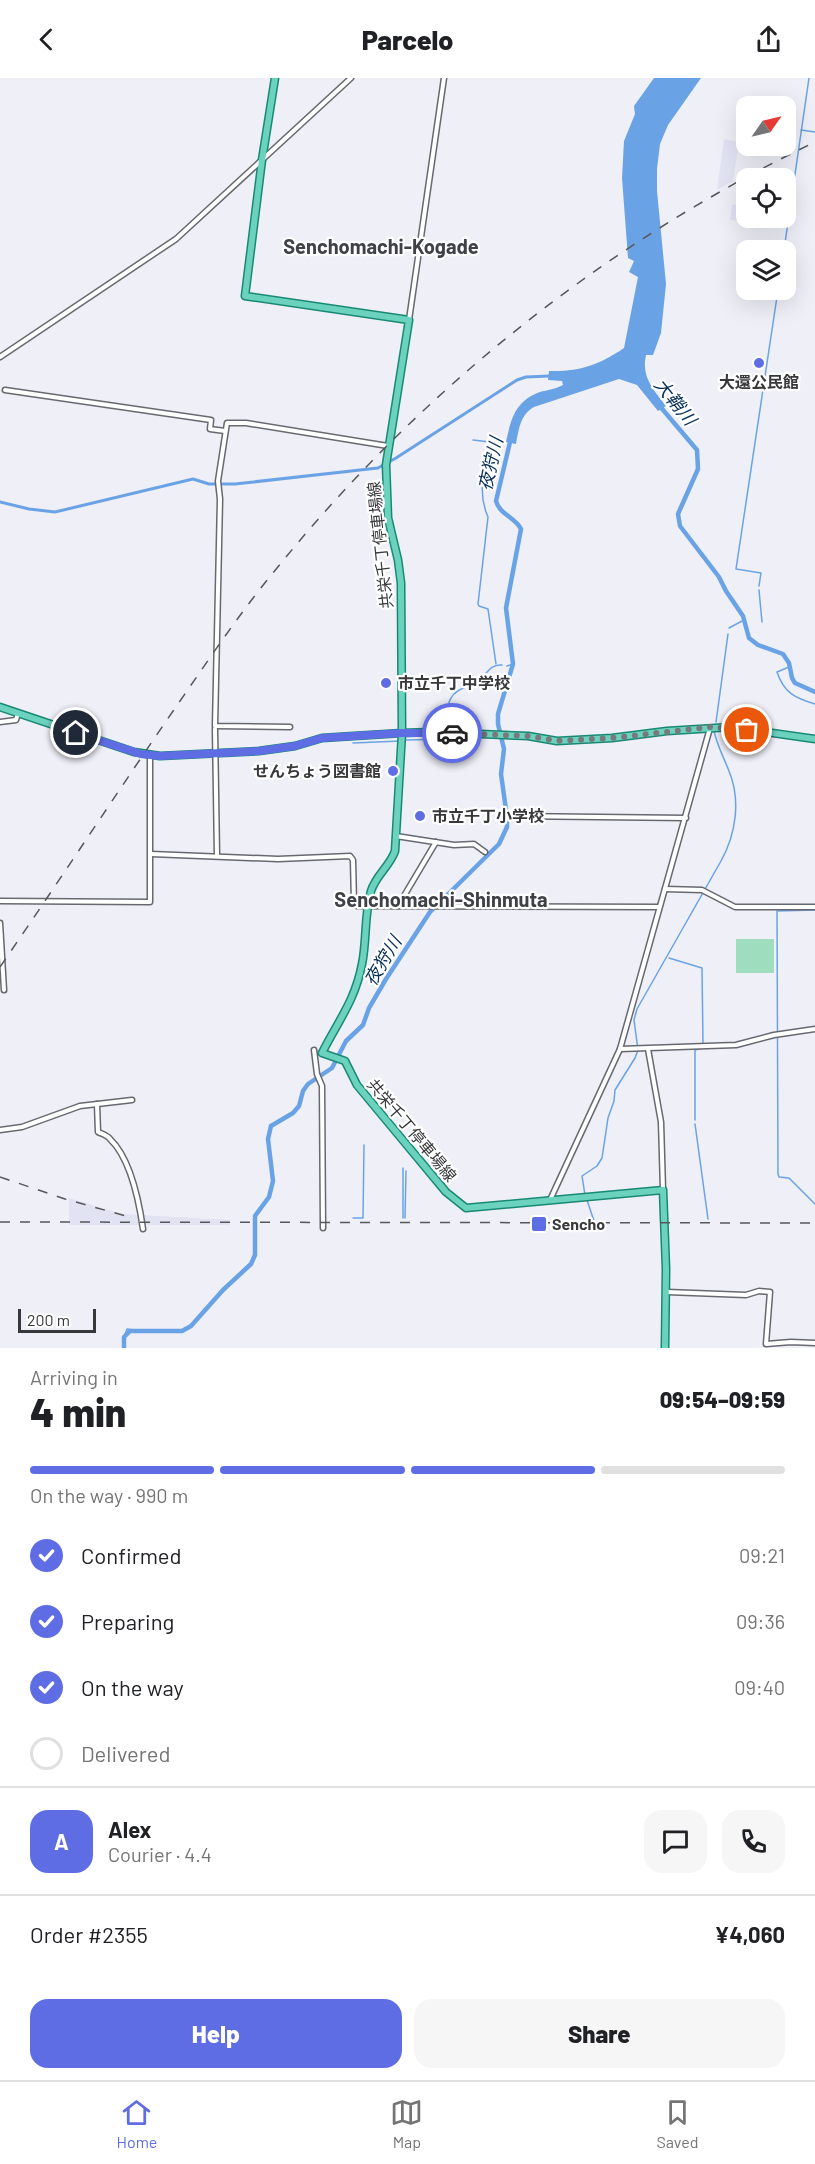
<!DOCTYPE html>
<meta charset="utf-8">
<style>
body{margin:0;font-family:Barlow,"Noto Sans JP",sans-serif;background:#f6f6f6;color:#202124;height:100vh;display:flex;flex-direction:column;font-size:22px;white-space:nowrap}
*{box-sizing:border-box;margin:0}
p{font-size:20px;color:#757577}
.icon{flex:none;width:33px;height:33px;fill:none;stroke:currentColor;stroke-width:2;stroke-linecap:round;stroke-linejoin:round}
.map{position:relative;height:1270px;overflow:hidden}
.details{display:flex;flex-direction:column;background:#fff;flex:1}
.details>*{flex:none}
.needle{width:39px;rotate:56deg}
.tools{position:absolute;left:736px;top:18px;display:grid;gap:12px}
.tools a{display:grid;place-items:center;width:60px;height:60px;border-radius:12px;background:#fff;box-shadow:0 6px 24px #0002;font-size:30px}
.scale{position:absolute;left:18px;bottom:15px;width:78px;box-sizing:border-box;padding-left:6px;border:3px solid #38383b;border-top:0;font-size:16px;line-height:21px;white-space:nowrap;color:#38383b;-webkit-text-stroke:4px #fff;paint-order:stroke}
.pin{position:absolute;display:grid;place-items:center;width:51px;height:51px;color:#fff;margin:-26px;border:3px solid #fff;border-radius:50%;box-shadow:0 2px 6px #0007}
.courier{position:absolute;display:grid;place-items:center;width:60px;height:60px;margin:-30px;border:4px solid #5f6de5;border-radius:50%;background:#fff;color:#222;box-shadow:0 2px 8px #0007}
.head em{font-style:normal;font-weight:800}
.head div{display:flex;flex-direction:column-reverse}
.head{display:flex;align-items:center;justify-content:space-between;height:102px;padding:0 30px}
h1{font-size:39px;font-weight:800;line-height:45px}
.bar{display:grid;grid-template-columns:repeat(4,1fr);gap:9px 6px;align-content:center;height:72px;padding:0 30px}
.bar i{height:8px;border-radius:4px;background:#e0e0e0}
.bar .active{background:#5f6de5}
.bar p{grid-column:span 4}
.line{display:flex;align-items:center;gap:15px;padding:0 30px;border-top:2px solid #e0e0e0}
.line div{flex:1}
.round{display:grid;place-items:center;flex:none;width:63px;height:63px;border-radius:18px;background:#f6f6f6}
ol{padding:0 30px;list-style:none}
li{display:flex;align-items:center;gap:18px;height:66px}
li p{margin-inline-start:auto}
li .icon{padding:6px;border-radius:50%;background:#5f6de5;color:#fff;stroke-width:4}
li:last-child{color:#757577}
li i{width:33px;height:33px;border:3px solid #e0e0e0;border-radius:50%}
.primary-button{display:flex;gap:12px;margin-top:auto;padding:12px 30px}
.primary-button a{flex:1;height:69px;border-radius:18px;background:#5f6de5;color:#fff;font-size:24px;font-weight:800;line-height:69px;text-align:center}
.primary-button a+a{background:#f6f6f6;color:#202124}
header{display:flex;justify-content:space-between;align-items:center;height:78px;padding:0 30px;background:#fff;font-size:27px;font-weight:800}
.dock{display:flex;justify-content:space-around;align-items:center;height:84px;border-top:2px solid #e0e0e0;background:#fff;font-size:16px;color:#757577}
.dock a{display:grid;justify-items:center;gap:3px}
.dock .active{color:#5f6de5}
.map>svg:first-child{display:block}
</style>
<header><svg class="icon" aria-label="back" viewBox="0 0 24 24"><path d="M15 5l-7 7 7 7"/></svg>Parcelo<svg class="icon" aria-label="share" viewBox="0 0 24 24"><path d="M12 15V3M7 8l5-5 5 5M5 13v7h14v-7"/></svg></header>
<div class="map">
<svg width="815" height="1270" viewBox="0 0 815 1270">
<rect width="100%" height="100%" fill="#eeeff7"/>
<g fill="#e1e3f3">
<polygon points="724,61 739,64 733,103 717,112"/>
<polygon points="747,126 747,144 730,142 732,127"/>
<polygon points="69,1120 122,1136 230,1142 230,1147 69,1147"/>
</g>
<rect fill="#9edebe" x="736" y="861" width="38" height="34"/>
<path fill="#6aa3e5" d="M654 0H701L668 47 660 66 657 91V113L666 206 661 255 653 277H646C641 299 653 311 666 328L658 333 637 307 619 301 534 329C520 337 519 351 516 366L506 364C511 341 515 323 540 314 547 312 556 311 563 307L562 303 548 302 549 293C579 294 599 287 624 270L638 199 629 194 634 183 628 180 622 100 624 63 635 36 634 28Z"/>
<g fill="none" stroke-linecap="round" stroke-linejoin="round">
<g stroke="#6aa3e5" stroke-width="1.5">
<polyline points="801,52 815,54"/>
<polyline points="784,172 809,0"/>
<path d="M473 362 490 364V367C484 393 477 414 488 439L478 526 479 528 488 531 496 586"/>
<polyline points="759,508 761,495 736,491 778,212"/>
<polyline points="759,512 762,544"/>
<polyline points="729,550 744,542"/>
<polyline points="507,588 513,586"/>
<path d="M789 589 777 594C784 615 795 620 815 626"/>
<polyline points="716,644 728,556"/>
<path d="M450 654C449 643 445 630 451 620 457 609 470 610 479 603 487 596 490 586 502 587"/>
<polyline points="405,662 449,661 450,659"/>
<polyline points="353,665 401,663"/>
<polyline points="815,832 777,833 778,1096 779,1099 789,1100 815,1126"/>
<polyline points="669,880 702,890 703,966"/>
<polyline points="695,1042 695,972 703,970"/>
<polyline points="695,1046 708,1141"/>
<path d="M585 1117 582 1098 597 1088 602 1080 608 1040 614 1023 615 1012 635 980 638 972 634 942 637 931 721 783C736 756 741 722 729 693 724 680 717 667 714 653"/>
<polyline points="587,1122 597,1152"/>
<polyline points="353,1140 363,1140 364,1067"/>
<polyline points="403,1140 403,1090"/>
<polyline points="405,1140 406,1093"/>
<polyline points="124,1259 127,1251 134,1252"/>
</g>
<polyline stroke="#6aa3e5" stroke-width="3" points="0,424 29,431 55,434 193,401 209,406 235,406 378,390 396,380 517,302 526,299 550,298"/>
<g stroke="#6aa3e5" stroke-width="4.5">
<polyline points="658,326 697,372 698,391 678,436 680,448 719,499 726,513 743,538 749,560 758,567 783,576 789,585 792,600 795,605 815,614"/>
<path d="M124 1270V1259L130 1253H182L191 1248 223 1212 251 1186 255 1177V1138L269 1119 273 1103 268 1061 271 1048 293 1035 299 1028 303 1013 308 1006 332 990 346 963 363 947 369 930 386 901 430 834 499 766 507 749V739L501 696 504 671 498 646V636L513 586 506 530 521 451C515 439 500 437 496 423L511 360"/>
</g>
<g stroke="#686970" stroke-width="7">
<g id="minor">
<polyline points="409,242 444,0"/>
<polyline points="0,279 176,161 351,0"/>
<polyline points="5,312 211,342 210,351 225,353"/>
<polyline points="0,644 16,642 18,635"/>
<polyline points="290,649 215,648 220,421 218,403 227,345 246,345 388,368"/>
<polyline points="215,651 217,778"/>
<polyline points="512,738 686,740"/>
<polyline points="396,758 454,767 474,766 485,774"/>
<polyline points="151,776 278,781 350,778 353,782 354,825 357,828 659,829"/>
<polyline points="665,811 702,812 735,829 815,829"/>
<polyline points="0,823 150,824 150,678"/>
<polyline points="398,828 436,764"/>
<polyline points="0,845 4,912"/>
<polyline points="620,971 736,967 774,957 815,951"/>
<polyline points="648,971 661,1044 663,1112"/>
<polyline points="314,972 317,996 322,1008 323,1150"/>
<path d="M97 1026 98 1054C102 1056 107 1057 110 1061 131 1081 139 1123 143 1151"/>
<polyline points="0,1052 22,1049 80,1028 132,1022"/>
<polyline points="550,1122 620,971 710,650"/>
<polyline points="667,1214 746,1217 759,1213 770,1214 766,1266 791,1264 815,1265"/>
</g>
</g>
<g stroke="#198974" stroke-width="9">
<g id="major">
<path d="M275 0 262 82 245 218 409 242 386 387 388 440 398 482 401 505 402 655 395 773C390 788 376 797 371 813 364 837 367 862 362 886 355 923 338 943 322 975L345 983 357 1007 401 1060 446 1114 466 1130 663 1112 666 1191 665 1270"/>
<polyline points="0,629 134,674 160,678 259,673 295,668 322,660 402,655 432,654 528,658 557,663 612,660 667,653 731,649 815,661"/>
</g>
</g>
<use href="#minor" stroke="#fff" stroke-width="4"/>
<use href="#major" stroke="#6bd2be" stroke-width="6"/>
<g stroke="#56575a" stroke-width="1.5" stroke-dasharray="10 10" stroke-linecap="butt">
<path d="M0 889C64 796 125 702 189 610 216 571 243 531 273 495 419 313 605 165 815 64"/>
<polyline points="0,1099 65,1121 126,1138"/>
<polyline points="0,1144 815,1145"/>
</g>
</g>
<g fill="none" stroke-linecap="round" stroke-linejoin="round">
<polyline stroke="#78787d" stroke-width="6" stroke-dasharray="0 10.8" points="452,655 528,658 557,663 612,660 711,649 747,652"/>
<polyline stroke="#5f6de5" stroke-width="8" points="76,655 141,676 160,678 259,673 295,668 322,660 402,655 452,655"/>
</g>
<g fill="#5f6de5" stroke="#fff" stroke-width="2">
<circle cx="759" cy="285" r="6"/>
<circle cx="386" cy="605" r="6"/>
<circle cx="393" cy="693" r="6"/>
<circle cx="420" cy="738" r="6"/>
<rect x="531" y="1138" width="16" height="16" rx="3"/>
</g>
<g text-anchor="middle" stroke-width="4.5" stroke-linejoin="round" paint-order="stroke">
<g font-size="16" font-weight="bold" fill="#38383b" stroke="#fff" text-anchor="start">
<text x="759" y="310" text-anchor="middle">大還公民館</text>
<text x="398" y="611">市立千丁中学校</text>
<text x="381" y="699" text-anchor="end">せんちょう図書館</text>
<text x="432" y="744">市立千丁小学校</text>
<text x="552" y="1152">Sencho</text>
</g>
<g font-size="16" fill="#38383b" stroke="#fff">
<text transform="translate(380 467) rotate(-96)" y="6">共栄千丁停車場線</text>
<text transform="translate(412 1052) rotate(50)" y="6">共栄千丁停車場線</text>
</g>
<g font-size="18" font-style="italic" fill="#062f59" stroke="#fff">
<text transform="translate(675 324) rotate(51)" y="6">大鞘川</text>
<text transform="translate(491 386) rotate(-77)" y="6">夜狩川</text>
<text transform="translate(383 883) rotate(-59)" y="6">夜狩川</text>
</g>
<g font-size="20" font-weight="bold" fill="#404148" stroke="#fff">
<text x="381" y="176">Senchomachi-Kogade</text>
<text x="441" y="829">Senchomachi-Shinmuta</text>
</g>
</g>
</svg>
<div class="tools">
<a><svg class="needle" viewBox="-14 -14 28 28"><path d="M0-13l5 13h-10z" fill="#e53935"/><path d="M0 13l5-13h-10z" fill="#757577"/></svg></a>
<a><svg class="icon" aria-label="locate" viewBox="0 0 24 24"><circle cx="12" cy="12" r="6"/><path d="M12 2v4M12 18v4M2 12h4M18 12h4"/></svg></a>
<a><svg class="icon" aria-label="layers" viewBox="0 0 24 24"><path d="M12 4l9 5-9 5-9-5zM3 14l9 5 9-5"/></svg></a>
</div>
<div class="scale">200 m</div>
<div class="pin" style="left:747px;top:652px;background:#ea580c"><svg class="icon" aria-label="bag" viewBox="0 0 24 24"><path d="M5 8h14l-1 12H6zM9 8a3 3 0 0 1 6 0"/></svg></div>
<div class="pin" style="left:76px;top:655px;background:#1f2937"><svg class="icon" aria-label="home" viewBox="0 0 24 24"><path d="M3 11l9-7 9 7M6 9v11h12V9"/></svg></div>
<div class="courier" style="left:452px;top:655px"><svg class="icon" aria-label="car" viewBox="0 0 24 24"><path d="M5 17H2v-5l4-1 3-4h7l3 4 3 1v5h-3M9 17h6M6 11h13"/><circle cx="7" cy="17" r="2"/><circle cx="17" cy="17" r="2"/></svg></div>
</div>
<section class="details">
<div class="head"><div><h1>4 min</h1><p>Arriving in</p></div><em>09:54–09:59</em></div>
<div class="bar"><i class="active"></i><i class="active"></i><i class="active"></i><i></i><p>On the way · 990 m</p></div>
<ol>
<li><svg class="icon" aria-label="check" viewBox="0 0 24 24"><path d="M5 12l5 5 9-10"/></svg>Confirmed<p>09:21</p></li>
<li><svg class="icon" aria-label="check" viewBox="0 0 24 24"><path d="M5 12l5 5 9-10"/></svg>Preparing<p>09:36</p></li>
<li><svg class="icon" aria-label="check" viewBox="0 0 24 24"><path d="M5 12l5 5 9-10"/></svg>On the way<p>09:40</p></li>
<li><i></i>Delivered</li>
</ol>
<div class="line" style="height:108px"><b class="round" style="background:#5f6de5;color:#fff">A</b><div><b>Alex</b><p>Courier · 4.4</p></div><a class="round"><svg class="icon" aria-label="chat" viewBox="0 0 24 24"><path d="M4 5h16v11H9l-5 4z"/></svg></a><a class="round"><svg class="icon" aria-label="phone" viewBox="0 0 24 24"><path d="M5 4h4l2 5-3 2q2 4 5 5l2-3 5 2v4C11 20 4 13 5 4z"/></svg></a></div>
<div class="line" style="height:78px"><div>Order #2355</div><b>¥4,060</b></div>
<div class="primary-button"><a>Help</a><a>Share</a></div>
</section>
<nav class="dock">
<a class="active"><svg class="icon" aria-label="home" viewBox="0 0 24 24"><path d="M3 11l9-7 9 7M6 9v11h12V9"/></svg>Home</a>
<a><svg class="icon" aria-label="map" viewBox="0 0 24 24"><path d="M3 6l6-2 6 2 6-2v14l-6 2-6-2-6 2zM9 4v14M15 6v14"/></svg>Map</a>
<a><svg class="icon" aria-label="saved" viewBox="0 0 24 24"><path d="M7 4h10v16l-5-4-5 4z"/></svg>Saved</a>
</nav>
